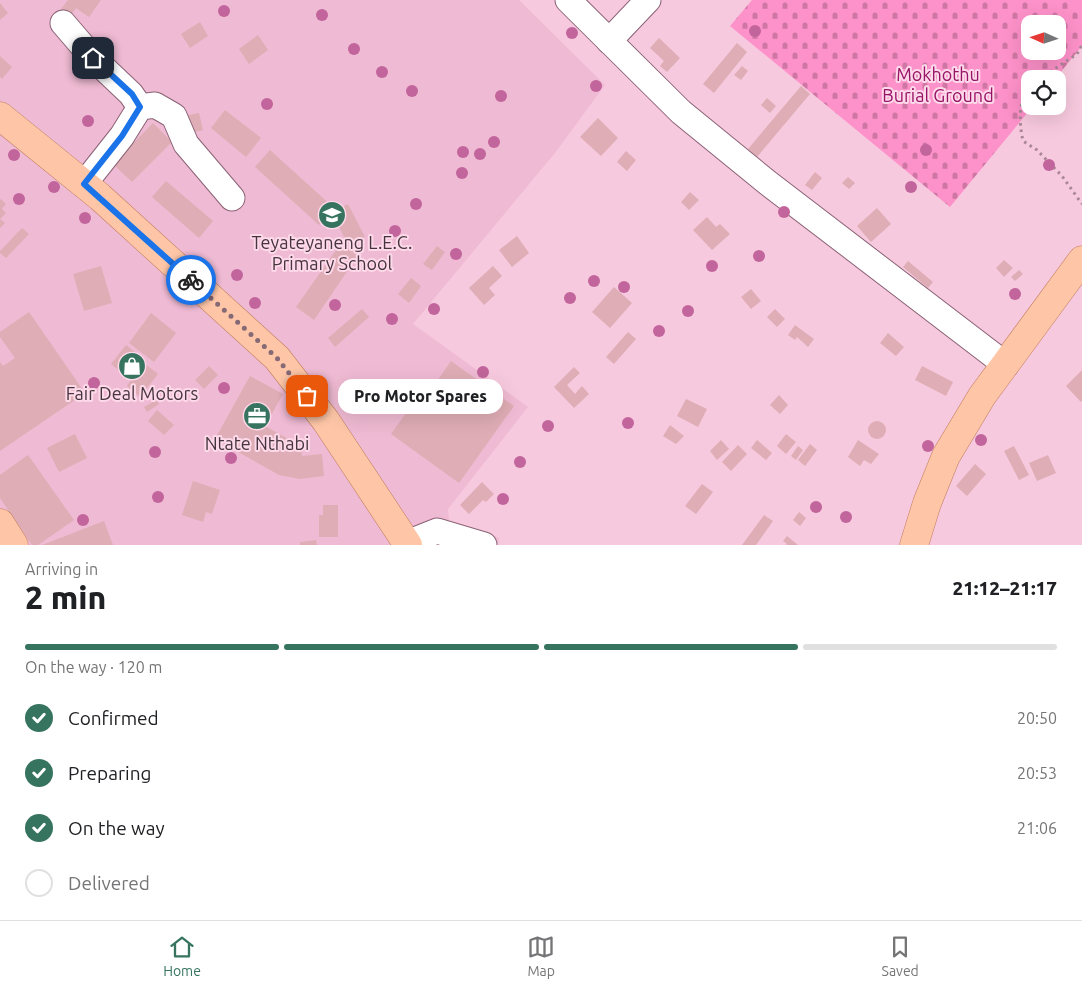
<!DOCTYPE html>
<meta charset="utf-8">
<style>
body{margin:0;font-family:Ubuntu,sans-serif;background:#f6f6f6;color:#202124;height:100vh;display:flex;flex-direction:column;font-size:19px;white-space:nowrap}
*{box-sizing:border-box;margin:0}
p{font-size:16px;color:#757577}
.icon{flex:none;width:28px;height:28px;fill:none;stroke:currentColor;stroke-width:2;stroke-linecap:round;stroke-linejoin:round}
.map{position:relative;height:545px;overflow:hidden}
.sheet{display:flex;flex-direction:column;background:#fff;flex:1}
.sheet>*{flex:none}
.needle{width:32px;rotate:273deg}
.buttons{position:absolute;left:1021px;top:15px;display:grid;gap:10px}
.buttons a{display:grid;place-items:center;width:45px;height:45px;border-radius:10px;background:#fff;box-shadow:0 5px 20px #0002;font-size:25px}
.pin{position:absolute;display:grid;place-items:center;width:42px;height:42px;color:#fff;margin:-21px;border-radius:10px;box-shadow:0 2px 8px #0006}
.courier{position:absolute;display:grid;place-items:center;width:50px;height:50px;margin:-25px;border:4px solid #1a73e8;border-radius:50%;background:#fff;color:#222;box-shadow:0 1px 6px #0007}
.bubble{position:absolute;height:35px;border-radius:15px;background:#fff;box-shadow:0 5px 20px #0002;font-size:16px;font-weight:800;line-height:35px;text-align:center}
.overview em{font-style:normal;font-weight:800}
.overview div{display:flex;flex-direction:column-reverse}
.overview{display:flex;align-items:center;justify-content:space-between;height:85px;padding:0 25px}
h1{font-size:32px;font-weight:800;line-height:38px}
.bar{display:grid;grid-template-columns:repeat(4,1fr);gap:8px 5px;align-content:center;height:60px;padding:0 25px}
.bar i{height:6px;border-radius:4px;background:#e0e0e0}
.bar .selected{background:#37745f}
.bar p{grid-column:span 4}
ol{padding:0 25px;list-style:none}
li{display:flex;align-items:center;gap:15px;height:55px}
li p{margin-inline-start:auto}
li .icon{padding:5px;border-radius:50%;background:#37745f;color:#fff;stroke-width:4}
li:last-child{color:#757577}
li i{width:28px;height:28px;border:2px solid #e0e0e0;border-radius:50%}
.tabs{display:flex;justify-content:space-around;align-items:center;height:70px;border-top:1px solid #e0e0e0;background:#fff;font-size:14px;color:#757577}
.tabs a{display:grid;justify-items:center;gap:2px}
.tabs .selected{color:#37745f}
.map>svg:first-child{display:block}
</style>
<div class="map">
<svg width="1082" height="545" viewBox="0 0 1082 545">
<defs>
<pattern id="cemetery-stones" width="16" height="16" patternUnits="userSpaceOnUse" patternTransform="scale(1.25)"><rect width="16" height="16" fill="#fd91c9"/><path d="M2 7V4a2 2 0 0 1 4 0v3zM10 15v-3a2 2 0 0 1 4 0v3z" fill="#cf77a4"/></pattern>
</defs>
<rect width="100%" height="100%" fill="#f7c9de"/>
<polygon fill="#efbad3" points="0,0 519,0 605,85 555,153 413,324 528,407 448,509 449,522 499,538 498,545 0,545"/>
<path fill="url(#cemetery-stones)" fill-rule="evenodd" d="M752 0H1082V46L1055 79H1030V106H1033L950 207 730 26ZM1030 24H1058V51H1030Z"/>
<g fill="#dfadb5">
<polygon points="68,0 101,0 89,17 76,8 71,15 61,9"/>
<polygon points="0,3 8,13 0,20"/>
<polygon points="200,22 208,36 190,48 181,34"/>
<polygon points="258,35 268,50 249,64 239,49"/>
<polygon points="659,38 680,58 667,72 660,66 664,61 650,48"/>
<polygon points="737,43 747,52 714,93 703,84"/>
<polygon points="0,56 12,67 2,79 0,77"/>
<polygon points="742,66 748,71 741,80 734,75"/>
<polygon points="801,86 810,94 757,157 748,149"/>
<polygon points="767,98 776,106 770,113 761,105"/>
<polygon points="225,110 261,138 246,157 211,128"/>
<polygon points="199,113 203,130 188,134 184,116"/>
<polygon points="598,118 618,138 601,156 580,137"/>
<polygon points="153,123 172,142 132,182 113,164"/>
<polygon points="270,150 334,208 319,225 255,167"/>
<polygon points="626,151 636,160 627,171 617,162"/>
<polygon points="815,172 822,178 812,190 805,185"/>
<polygon points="848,177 855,183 849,189 842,183"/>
<polygon points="166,181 213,221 199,238 152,197"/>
<polygon points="690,192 699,200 689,210 681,202"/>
<polygon points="1,199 6,204 2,209 6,213 0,219 5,223 0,228 0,200"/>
<polygon points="348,204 365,237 349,246 331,212"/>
<polygon points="877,208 891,224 871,242 857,226"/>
<polygon points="707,217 716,227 720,224 730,234 712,250 693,230"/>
<polygon points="22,228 29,234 6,258 0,253 0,251"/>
<polygon points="517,236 529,253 512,267 499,250"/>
<polygon points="341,243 359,254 314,320 296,307"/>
<polygon points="437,246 445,252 432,270 423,264"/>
<polygon points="1004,260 1013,268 1004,277 996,268"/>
<polygon points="908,261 933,282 928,288 903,267"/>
<polygon points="101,266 112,303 84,311 73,274"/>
<polygon points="493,266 502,276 489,288 495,295 484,305 469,288"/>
<polygon points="1019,270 1023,274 1015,281 1011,277"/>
<polygon points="411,278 421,286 409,303 398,294"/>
<polygon points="614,287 632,303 610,328 592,312"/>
<polygon points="751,289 761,301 751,309 741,297"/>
<polygon points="362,309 369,317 335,347 328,338"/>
<polygon points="775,309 785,319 777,327 767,317"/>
<polygon points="29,312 85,393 0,451 0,362 3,366 15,358 0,337 0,332"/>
<polygon points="151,313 176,333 154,362 129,343"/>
<polygon points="795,325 814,339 808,347 797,337 795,340 788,335"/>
<polygon points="628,332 636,339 614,364 606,357"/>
<polygon points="888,333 904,347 896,356 880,343"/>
<polygon points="126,345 146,361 144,363 158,374 140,397 127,386 131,380 111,364"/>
<polygon points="451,361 514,406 459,483 391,434 421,392 426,397"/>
<polygon points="209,366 218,375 204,389 195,380"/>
<polygon points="922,366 953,382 946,396 915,380"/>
<polygon points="574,367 580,373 567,385 575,394 582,386 589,394 574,408 554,387"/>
<polygon points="1082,370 1082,401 1081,402 1066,386"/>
<polygon points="250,376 283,394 265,426 301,446 302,456 322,454 324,476 300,479 279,475 215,439"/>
<polygon points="779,395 788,405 780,414 770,405"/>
<polygon points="686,399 707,409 698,427 677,416"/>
<polygon points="156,400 159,404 147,412 144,407"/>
<polygon points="157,410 174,425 164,435 148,421"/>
<circle cx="877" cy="430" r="9"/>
<polygon points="670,425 684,436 676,444 663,436"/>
<polygon points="75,434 87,458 59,472 47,448"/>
<polygon points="786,434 796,442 786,454 777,446"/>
<polygon points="721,440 729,449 717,460 710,451"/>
<polygon points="757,440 772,453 766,460 751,448"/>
<polygon points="858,440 879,454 871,464 864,460 860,466 848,457"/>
<polygon points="810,444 817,450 805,466 798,460"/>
<polygon points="738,445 747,454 731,471 722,462"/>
<polygon points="798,446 803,450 796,460 791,456"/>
<polygon points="1014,446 1029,475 1019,480 1004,451"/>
<polygon points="28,455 74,520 38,545 32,545 0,498 0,475"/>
<polygon points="1048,455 1056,473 1037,481 1029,463"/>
<polygon points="975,464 986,474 967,496 956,486"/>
<polygon points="193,481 220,490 212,514 206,512 203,522 182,515"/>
<polygon points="482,482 494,494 486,502 483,500 469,514 460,505"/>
<polygon points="702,484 713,492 696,514 685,506"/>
<polygon points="323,505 338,505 338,537 319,537 319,515 323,515"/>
<polygon points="799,512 806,518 800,526 793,520"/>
<polygon points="764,515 773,521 756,545 742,545"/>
<polygon points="104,521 113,545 42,545"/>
<polygon points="787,536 798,545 786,545 787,544 783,541"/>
<polygon points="316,540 317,545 300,545 300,542"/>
</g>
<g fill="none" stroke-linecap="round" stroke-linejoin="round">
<g stroke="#8a6275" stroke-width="27">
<g id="minor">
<polyline points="568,0 681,112 768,183 1006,365"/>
<polyline points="63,23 93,58 131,94 140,107 122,136 84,184"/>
<polyline points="609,41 648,0"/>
<polyline points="140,107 155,105 174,116 186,144 232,198"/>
<polyline points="407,543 437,531 484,545"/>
</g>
</g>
<g stroke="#be7b5c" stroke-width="29">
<g id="major">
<polyline points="0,116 100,197 277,358 326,421 408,545"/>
<polyline points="0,523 14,545"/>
<polyline points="914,545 927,503 946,456 982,396 1082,260"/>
</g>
</g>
<g stroke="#a98796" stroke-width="3" stroke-dasharray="2.5 4" stroke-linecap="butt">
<polyline points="1032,79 1047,74 1077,54 1082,45"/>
<path d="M1030 80 1027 82C1020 106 1018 117 1023 141L1037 150 1062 176 1082 204"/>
</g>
<use href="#minor" stroke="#fff" stroke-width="25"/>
<use href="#major" stroke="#fec6a7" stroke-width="28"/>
</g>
<g fill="#c2659c">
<circle cx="224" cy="11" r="6"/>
<circle cx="322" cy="15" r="6"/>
<circle cx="755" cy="31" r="6"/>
<circle cx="572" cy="33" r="6"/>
<circle cx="354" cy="49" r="6"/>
<circle cx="382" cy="72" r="6"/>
<circle cx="596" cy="86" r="6"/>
<circle cx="412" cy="91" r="6"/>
<circle cx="501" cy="96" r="6"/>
<circle cx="267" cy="104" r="6"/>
<circle cx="88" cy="121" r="6"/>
<circle cx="494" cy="142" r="6"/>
<circle cx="926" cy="150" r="6"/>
<circle cx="463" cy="152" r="6"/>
<circle cx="480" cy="154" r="6"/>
<circle cx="14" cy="155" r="6"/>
<circle cx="1049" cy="165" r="6"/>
<circle cx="462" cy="173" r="6"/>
<circle cx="54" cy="187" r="6"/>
<circle cx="911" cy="187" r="6"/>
<circle cx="19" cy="199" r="6"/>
<circle cx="416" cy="204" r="6"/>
<circle cx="784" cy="212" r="6"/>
<circle cx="85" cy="218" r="6"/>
<circle cx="395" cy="231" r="6"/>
<circle cx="456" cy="254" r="6"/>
<circle cx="759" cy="256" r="6"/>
<circle cx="712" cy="266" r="6"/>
<circle cx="237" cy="275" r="6"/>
<circle cx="594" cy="281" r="6"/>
<circle cx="624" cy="287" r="6"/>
<circle cx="1015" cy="294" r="6"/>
<circle cx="570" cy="298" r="6"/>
<circle cx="255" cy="303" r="6"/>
<circle cx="335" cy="305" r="6"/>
<circle cx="434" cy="309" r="6"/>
<circle cx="688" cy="311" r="6"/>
<circle cx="392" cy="319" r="6"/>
<circle cx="659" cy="331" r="6"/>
<circle cx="483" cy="372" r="6"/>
<circle cx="94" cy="383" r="6"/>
<circle cx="224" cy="388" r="6"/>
<circle cx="628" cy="423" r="6"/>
<circle cx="548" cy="426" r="6"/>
<circle cx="981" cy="440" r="6"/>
<circle cx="928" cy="446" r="6"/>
<circle cx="155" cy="452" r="6"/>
<circle cx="231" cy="458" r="6"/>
<circle cx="520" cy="462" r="6"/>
<circle cx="158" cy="497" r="6"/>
<circle cx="503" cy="499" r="6"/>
<circle cx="816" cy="507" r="6"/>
<circle cx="846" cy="517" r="6"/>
<circle cx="83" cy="520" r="6"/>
</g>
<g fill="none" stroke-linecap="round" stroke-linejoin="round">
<polyline stroke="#856975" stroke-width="5" stroke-dasharray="0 9" points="191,280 277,358 307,396"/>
<polyline stroke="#1a73e8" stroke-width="6" points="93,58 132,94 140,107 122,136 84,184 191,280"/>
</g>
<defs>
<g id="school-disc" transform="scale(1.4375)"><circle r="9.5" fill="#37745f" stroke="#fed9ea"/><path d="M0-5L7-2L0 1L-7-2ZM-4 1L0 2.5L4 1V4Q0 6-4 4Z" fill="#fff"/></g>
<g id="shop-disc" transform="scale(1.4375)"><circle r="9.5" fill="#37745f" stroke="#fed9ea"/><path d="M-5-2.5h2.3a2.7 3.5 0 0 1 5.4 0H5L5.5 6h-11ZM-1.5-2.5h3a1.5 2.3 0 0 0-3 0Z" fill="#fff"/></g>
<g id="office-disc" transform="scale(1.4375)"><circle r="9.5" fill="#37745f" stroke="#fed9ea"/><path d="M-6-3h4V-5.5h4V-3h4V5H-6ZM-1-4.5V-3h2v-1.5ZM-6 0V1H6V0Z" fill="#fff"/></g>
</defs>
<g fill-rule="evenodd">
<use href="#school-disc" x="332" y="215"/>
<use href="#shop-disc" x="132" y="366"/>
<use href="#office-disc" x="257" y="416"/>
</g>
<g text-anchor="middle" stroke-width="4" stroke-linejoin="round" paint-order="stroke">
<g font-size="18" fill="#971366" stroke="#fed9ea">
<text x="938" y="81">Mokhothu<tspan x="938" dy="21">Burial Ground</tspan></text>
</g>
<g font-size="18" fill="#47353d" stroke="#fed9ea">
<text x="332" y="249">Teyateyaneng L.E.C.<tspan x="332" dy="21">Primary School</tspan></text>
<text x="132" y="400">Fair Deal Motors</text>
<text x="257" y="450">Ntate Nthabi</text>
</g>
</g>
</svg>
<div class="buttons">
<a><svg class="needle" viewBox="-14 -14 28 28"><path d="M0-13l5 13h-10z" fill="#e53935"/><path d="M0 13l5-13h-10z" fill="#757577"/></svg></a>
<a><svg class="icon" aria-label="locate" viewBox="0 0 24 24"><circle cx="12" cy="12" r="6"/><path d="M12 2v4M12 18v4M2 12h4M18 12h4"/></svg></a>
</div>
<div class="pin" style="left:307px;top:396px;background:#ea580c"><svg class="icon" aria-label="bag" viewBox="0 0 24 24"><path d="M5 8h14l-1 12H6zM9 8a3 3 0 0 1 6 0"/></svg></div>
<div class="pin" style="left:93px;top:58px;background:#1f2937"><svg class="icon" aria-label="home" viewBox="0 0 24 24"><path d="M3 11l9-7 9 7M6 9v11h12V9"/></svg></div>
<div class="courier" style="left:191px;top:280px"><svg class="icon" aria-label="bike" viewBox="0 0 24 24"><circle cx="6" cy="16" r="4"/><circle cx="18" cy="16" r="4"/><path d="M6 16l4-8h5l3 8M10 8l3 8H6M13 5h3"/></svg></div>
<div class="bubble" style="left:338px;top:379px;width:165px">Pro Motor Spares</div>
</div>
<section class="sheet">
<div class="overview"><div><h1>2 min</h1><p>Arriving in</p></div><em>21:12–21:17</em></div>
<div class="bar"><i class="selected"></i><i class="selected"></i><i class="selected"></i><i></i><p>On the way · 120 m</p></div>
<ol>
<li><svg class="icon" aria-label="check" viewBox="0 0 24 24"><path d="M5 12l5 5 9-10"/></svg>Confirmed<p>20:50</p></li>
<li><svg class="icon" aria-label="check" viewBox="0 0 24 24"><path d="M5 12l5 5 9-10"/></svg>Preparing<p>20:53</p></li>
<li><svg class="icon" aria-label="check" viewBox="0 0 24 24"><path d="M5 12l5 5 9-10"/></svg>On the way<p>21:06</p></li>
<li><i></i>Delivered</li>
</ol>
</section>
<nav class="tabs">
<a class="selected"><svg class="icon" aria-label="home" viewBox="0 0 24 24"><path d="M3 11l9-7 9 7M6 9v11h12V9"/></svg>Home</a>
<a><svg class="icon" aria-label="map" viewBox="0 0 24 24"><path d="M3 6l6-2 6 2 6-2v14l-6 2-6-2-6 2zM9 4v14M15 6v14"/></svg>Map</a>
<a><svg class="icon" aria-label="saved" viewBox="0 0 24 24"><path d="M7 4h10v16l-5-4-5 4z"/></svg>Saved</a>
</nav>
